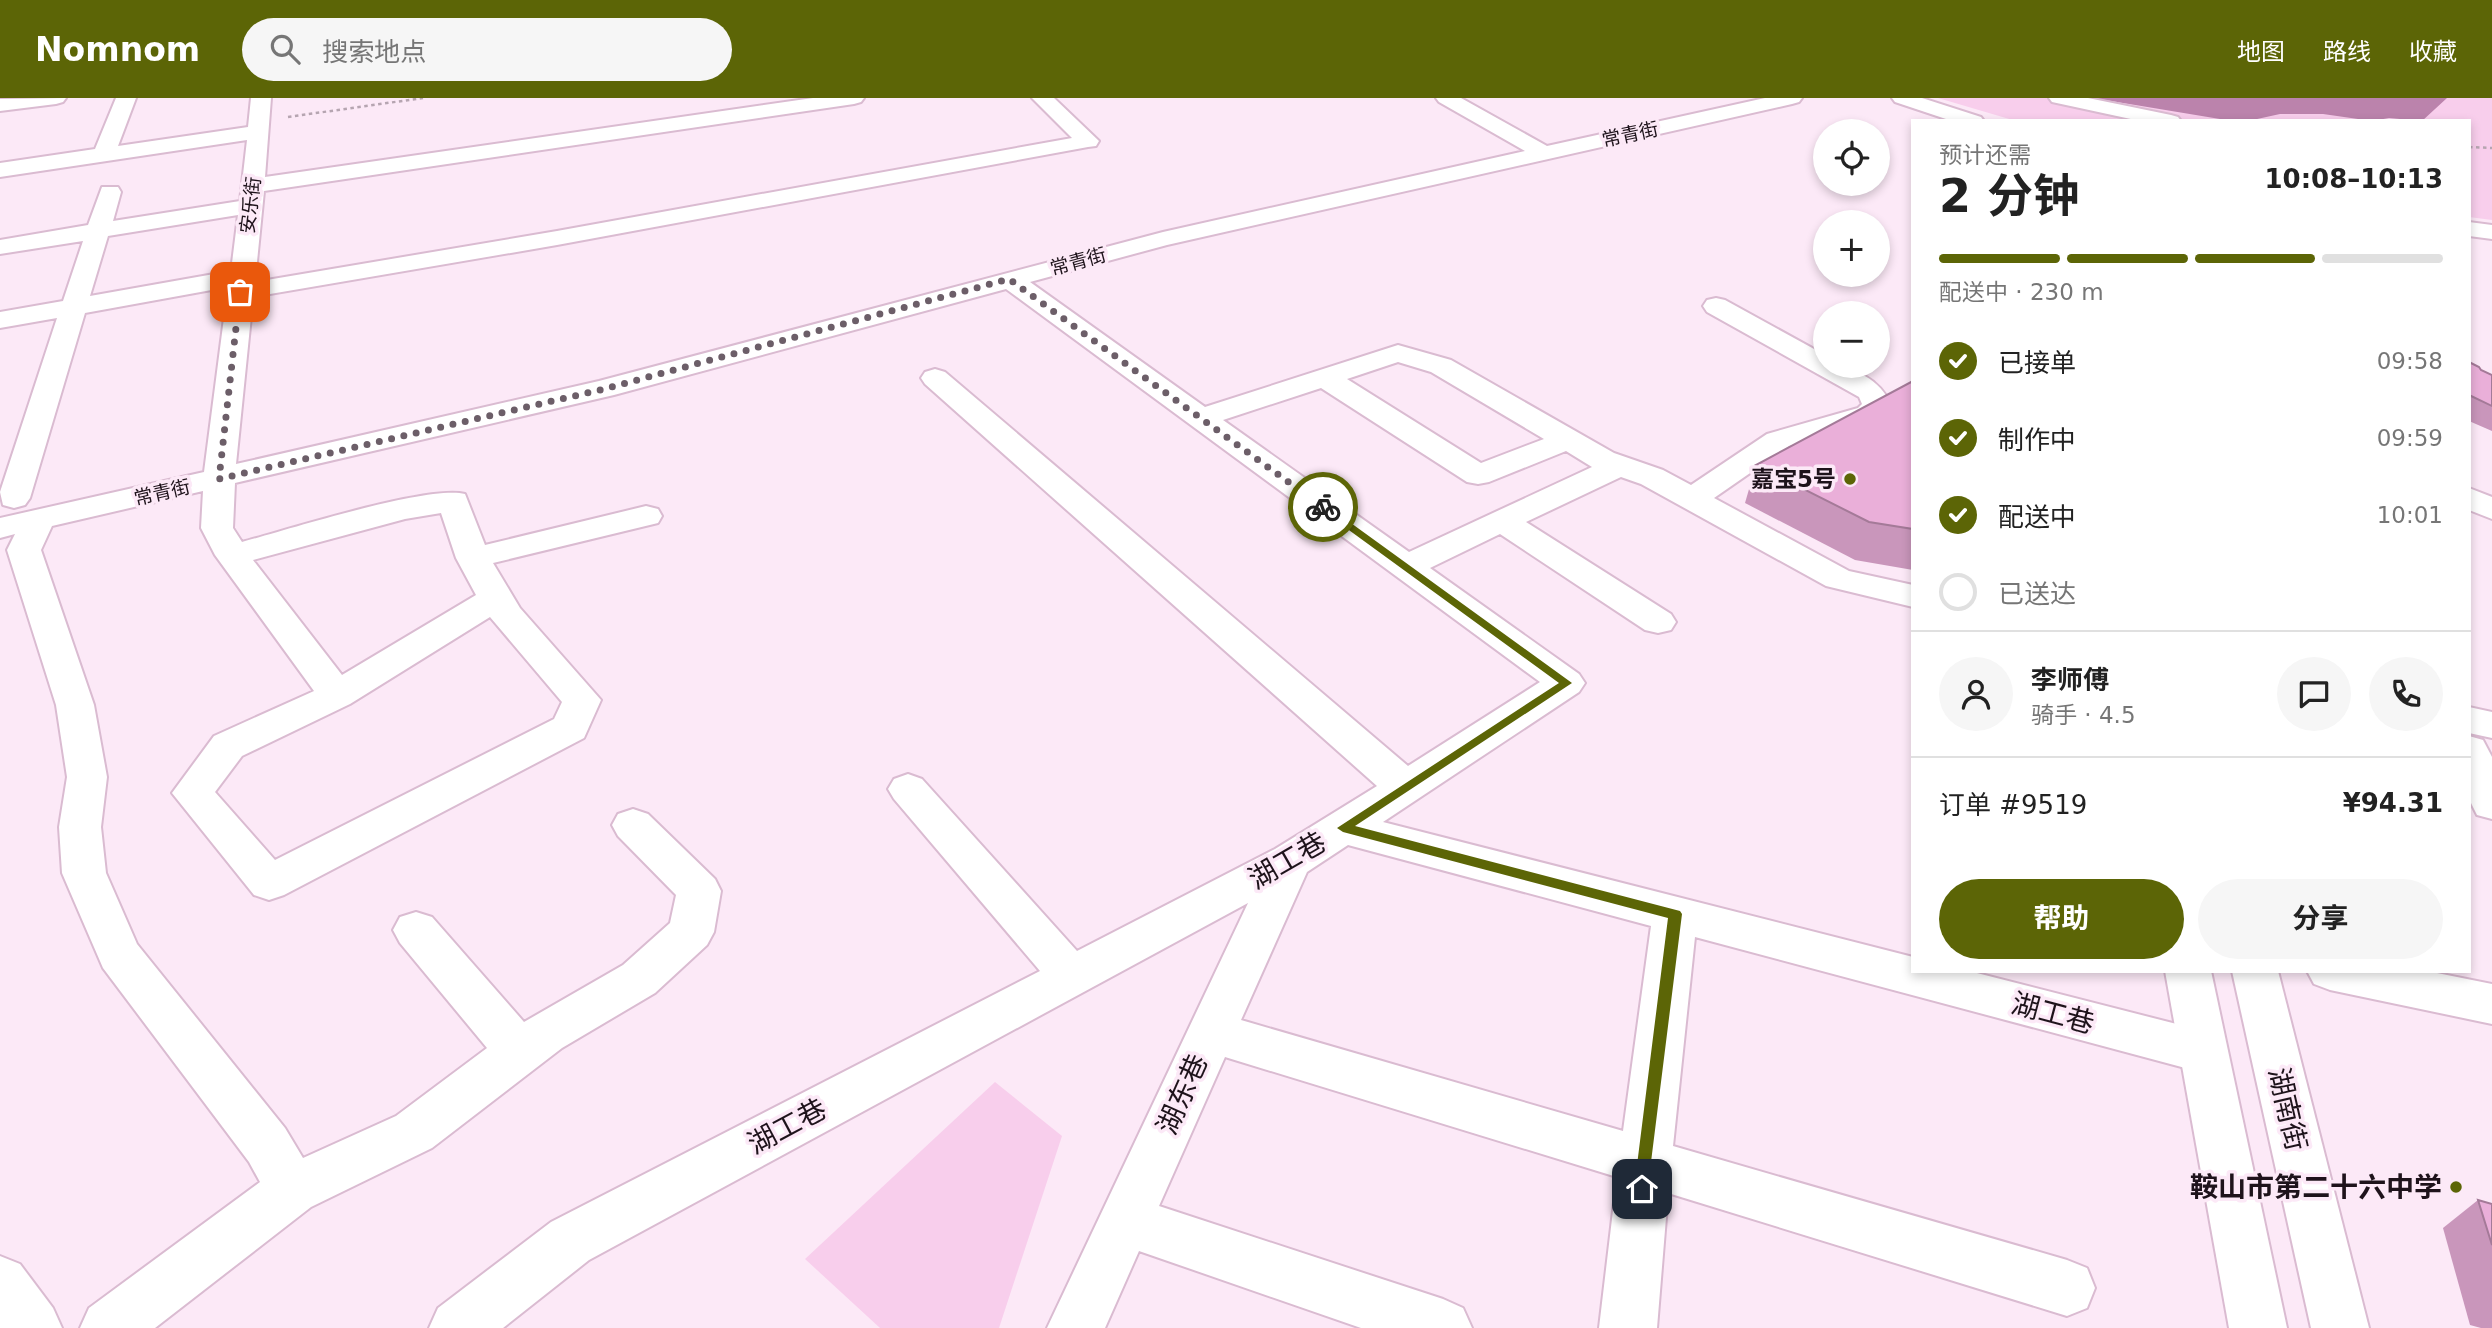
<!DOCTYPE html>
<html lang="zh">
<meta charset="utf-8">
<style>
body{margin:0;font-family:"DejaVu Sans","Noto Sans SC",sans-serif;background:#f6f6f6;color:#222;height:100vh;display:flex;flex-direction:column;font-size:26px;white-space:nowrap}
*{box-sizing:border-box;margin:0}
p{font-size:23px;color:#767676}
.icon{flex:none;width:38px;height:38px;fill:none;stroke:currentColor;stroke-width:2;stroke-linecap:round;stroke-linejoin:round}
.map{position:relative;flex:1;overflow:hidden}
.side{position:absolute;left:1911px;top:21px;width:560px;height:854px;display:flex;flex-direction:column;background:#fff;border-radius:0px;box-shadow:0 4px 10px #0003}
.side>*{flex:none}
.tools{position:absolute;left:1813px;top:21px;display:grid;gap:14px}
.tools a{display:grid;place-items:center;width:77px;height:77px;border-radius:50%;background:#fff;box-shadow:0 4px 10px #0003;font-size:35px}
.pin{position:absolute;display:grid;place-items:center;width:60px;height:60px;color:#fff;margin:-30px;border-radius:14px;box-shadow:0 4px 10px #0006}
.courier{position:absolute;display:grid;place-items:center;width:70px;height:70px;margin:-35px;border:5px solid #5c6506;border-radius:50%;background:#fff;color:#222;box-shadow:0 2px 9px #0007}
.summary em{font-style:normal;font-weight:700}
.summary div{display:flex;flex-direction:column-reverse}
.summary{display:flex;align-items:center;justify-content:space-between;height:119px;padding:0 28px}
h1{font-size:46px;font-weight:700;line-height:52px}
.bar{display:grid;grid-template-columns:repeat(4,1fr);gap:10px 7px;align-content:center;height:84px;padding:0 28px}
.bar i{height:9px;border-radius:5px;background:#e0e0e0}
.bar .active{background:#5c6506}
.bar p{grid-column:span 4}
.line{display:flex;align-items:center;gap:18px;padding:0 28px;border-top:2px solid #e0e0e0}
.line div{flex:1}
.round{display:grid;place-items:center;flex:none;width:74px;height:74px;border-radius:37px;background:#f6f6f6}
ol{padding:0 28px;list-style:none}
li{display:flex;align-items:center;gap:21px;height:77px}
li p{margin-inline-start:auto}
li .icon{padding:7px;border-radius:50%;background:#5c6506;color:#fff;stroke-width:4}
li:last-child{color:#767676}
li i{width:38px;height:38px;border:4px solid #e0e0e0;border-radius:50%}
.cta{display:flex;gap:14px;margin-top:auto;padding:14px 28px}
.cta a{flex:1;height:80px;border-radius:42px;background:#5c6506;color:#fff;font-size:28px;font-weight:700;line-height:80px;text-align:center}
.cta a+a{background:#f6f6f6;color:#222}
header{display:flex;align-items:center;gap:42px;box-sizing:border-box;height:98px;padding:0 35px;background:#5c6506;color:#fff}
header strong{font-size:33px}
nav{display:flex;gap:38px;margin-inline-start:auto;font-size:24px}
.search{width:490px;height:63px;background:#f6f6f6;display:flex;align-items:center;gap:18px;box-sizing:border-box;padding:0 24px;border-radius:38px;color:#767676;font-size:26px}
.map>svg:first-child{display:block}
</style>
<header>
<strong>Nomnom</strong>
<div class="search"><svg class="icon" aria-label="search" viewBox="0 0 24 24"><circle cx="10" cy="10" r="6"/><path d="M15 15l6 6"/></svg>搜索地点</div>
<nav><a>地图</a><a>路线</a><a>收藏</a></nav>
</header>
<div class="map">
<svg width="2492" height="1230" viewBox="0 0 2492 1230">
<rect width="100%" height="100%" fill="#fce9f7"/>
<g fill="#f8ceec">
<polygon points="1938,0 2492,0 2492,122 2469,119 2469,23 2016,23"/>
<polygon points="995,984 1062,1038 999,1230 880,1230 805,1161"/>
</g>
<polygon fill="#bb83ac" points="2093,0 2447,0 2422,23 2389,20 2372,23 2323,16 2280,16 2248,23 2232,23"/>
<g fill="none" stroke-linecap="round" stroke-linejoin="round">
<g stroke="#dabbd1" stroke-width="4">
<g id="minor">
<polygon points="66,0 63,4 56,6 0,13 0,1"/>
<path d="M116 0H136L118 48 248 29 251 0H271L265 79 813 0H864L861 4 854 6 264 93 255 184 557 133 1072 40 1032 0H1054L1099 43 1096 48 1088 49 557 147 253 199 236 366 599 283 1163 134 1525 53 1439 4 1436 0H1461L1547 48 1765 0H1802L1799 4 1792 6 1167 147 1030 184 1205 309 1398 247 1451 262 1614 355 1663 372 1691 387 1767 336 1858 310 1862 306 1859 299 1707 214 1703 208 1707 202 1716 200 1725 202 1825 257V268C1854 268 1880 281 1892 308L1878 322 1789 348 1714 400 1849 473 1913 487V509L1826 488 1641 386 1621 379 1526 424 1671 516 1676 524 1671 532 1658 535 1645 532 1500 436 1430 470 1579 576 1585 585 1579 594 1383 724 1913 859V873H1969L2204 933 2221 939 2228 954 2221 969 2204 975 1695 839 1673 1048 2067 1162 2087 1170 2095 1190 2087 1210 2067 1218 1668 1095 1657 1230H1599L1617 1079 1225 959 1159 1108 1443 1201 1463 1210 1472 1230H1361L1139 1153 1105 1230H1047L1248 805 589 1162 503 1230H429L438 1210 551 1124 1040 873 894 701 888 691 894 681 908 676 922 681 1077 853 1275 751 1377 688 925 286 921 280 925 274 935 271 945 274 1408 668 1540 584 1006 191 614 297 235 385 233 430 242 444C287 432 427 387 465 396L485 447 646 408 658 411 662 418 658 425 493 465 520 510 601 602 584 640 284 797 269 802 254 797 172 695 214 638 314 593 215 457 201 430 203 393 52 428 41 452 94 607 107 679 101 729 106 775 137 846 285 1030 303 1060 396 1018 487 950 400 845 393 832 400 819 416 814 432 819 524 924 623 867 670 825 676 797 618 738 612 727 618 716 633 711 648 716 715 781 721 793 714 834 707 847 655 895 562 950 432 1050 311 1109 155 1230H80L89 1210 260 1084 249 1064 103 870 62 775 59 729 67 679 56 607 7 452 15 436 0 440V420L204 374 228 189 85 215 30 400 25 407 14 410 3 407 0 394 57 220 0 230V214L63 203 83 143 0 156V142L88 127 102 89H118L121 94 113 123 240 103 247 42 0 79V65L95 51ZM238 117 231 173 90 198 108 138ZM1398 264 1431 274 1544 341 1481 365 1347 281ZM1321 290 1467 384 1478 386 1489 384 1566 353 1592 369 1409 454 1223 322ZM441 415 456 460 476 497 342 577 253 462 405 421ZM490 519 562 604 554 621 275 762 215 694 242 658 350 606ZM1348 747 1651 828 1623 1033 1241 922 1307 774Z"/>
<polygon points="2049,0 2088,0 2171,17 2178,19 2181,23 2140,23 2052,4"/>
<polygon points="2469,124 2492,127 2492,141 2469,138"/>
<polygon points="2469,390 2492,399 2492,421 2469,412"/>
<polygon points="2469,609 2492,614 2492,640 2469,635"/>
<polygon points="2469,638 2483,642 2492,659 2492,721 2477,717 2469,701"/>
<polygon points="2307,873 2427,873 2492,886 2492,926 2330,892 2314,886"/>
<polygon points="0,1158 20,1166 53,1210 62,1230 0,1230"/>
</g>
</g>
<g stroke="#dabbd1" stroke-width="4">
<g id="major">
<polygon points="1892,0 1922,0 1981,19 1984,23 1952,23 1895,4"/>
<polygon points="2165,873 2211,873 2287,1230 2229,1230"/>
<polygon points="2232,873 2278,873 2369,1230 2311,1230"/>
</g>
</g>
<g stroke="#b6a5b1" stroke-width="2.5" stroke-dasharray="3.5 3.5" stroke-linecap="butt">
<polyline points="288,19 423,0"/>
<polyline points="2469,49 2492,50"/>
</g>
<use href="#minor" fill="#fff" fill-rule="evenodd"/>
<use href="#major" fill="#fff" fill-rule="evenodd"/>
</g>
<g fill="#c996bb">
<polygon points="2469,264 2481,272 2492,277 2492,333 2469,323"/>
<polygon points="1913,283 1913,472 1855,462 1745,405 1756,367"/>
<polygon points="2478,1102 2492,1106 2492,1230 2481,1230 2470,1227 2443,1130"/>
</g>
<g fill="#eaafd9" stroke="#a47a98" stroke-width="2">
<polygon points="2469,264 2479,269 2481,272 2492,277 2492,308 2469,297"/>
<polygon points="1913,283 1913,431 1869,424 1756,367"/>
<polygon points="2478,1102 2492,1106 2492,1147"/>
</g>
<polygon fill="#5c6506" points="1320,407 1326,407 1572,585 1355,728 1680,813 1682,816 1647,1096 1642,1098 1636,1096 1634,1091 1668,820 1343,734 1337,730 1559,585 1320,411"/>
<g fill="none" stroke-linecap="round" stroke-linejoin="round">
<polyline stroke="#6c5e68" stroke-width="7" stroke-dasharray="0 12.6" points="240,194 219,381 604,291 1009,181 1323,409"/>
</g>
<g fill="#5c6506" stroke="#fce9f7" stroke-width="2.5">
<circle cx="1850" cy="381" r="7"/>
<circle cx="2456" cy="1089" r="7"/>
</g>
<g text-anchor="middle" stroke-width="7" stroke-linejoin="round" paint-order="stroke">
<g font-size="19" fill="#1e131b" stroke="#fce9f7">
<text transform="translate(1630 36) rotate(-12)" y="7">常青街</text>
<text transform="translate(250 107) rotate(-83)" y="7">安乐街</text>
<text transform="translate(1078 163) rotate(-15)" y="7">常青街</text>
<text transform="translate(162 394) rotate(-13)" y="7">常青街</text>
</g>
<g font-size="23" font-weight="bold" fill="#1e131b" stroke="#fce9f7" text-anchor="end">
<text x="1836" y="389">嘉宝5号</text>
</g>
<g font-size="28" fill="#1e131b" stroke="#fce9f7">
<text transform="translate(1287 762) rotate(-30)" y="10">湖工巷</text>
<text transform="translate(2053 915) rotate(15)" y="10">湖工巷</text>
<text transform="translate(1182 996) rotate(-66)" y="10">湖东巷</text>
<text transform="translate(2288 1011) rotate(77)" y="10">湖南街</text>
<text transform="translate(787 1028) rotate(-28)" y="10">湖工巷</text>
</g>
<g font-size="28" font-weight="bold" fill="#1e131b" stroke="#fce9f7" text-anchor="end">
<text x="2442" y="1099">鞍山市第二十六中学</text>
</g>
</g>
</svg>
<div class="tools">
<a><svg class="icon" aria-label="locate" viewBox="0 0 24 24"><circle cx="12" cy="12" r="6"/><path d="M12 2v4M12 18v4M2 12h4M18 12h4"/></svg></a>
<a>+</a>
<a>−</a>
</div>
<div class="pin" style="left:240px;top:194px;background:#ea580c"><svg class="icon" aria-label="bag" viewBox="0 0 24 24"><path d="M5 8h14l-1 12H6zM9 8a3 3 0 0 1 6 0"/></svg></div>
<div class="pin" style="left:1642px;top:1091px;background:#1f2937"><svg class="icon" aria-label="home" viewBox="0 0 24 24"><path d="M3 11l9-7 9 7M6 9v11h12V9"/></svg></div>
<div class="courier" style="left:1323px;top:409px"><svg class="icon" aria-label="bike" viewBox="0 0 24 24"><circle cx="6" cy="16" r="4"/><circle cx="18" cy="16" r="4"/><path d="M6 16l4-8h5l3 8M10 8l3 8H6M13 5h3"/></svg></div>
<section class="side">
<div class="summary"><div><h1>2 分钟</h1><p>预计还需</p></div><em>10:08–10:13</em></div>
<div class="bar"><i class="active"></i><i class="active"></i><i class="active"></i><i></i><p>配送中 · 230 m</p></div>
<ol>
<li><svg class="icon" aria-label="check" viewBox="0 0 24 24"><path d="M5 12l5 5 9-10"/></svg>已接单<p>09:58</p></li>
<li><svg class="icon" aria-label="check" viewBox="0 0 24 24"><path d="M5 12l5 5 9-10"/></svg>制作中<p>09:59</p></li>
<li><svg class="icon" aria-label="check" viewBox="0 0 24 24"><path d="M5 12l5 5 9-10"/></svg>配送中<p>10:01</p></li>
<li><i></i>已送达</li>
</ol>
<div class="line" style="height:126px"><a class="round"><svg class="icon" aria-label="person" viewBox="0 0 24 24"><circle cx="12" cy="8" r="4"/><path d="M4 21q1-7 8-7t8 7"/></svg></a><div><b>李师傅</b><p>骑手 · 4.5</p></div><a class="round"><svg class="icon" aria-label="chat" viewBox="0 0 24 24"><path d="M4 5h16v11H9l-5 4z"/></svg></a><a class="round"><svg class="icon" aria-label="phone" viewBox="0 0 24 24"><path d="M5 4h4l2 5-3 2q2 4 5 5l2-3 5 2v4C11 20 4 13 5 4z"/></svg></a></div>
<div class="line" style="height:91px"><div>订单 #9519</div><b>¥94.31</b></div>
<div class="cta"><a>帮助</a><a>分享</a></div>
</section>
</div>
